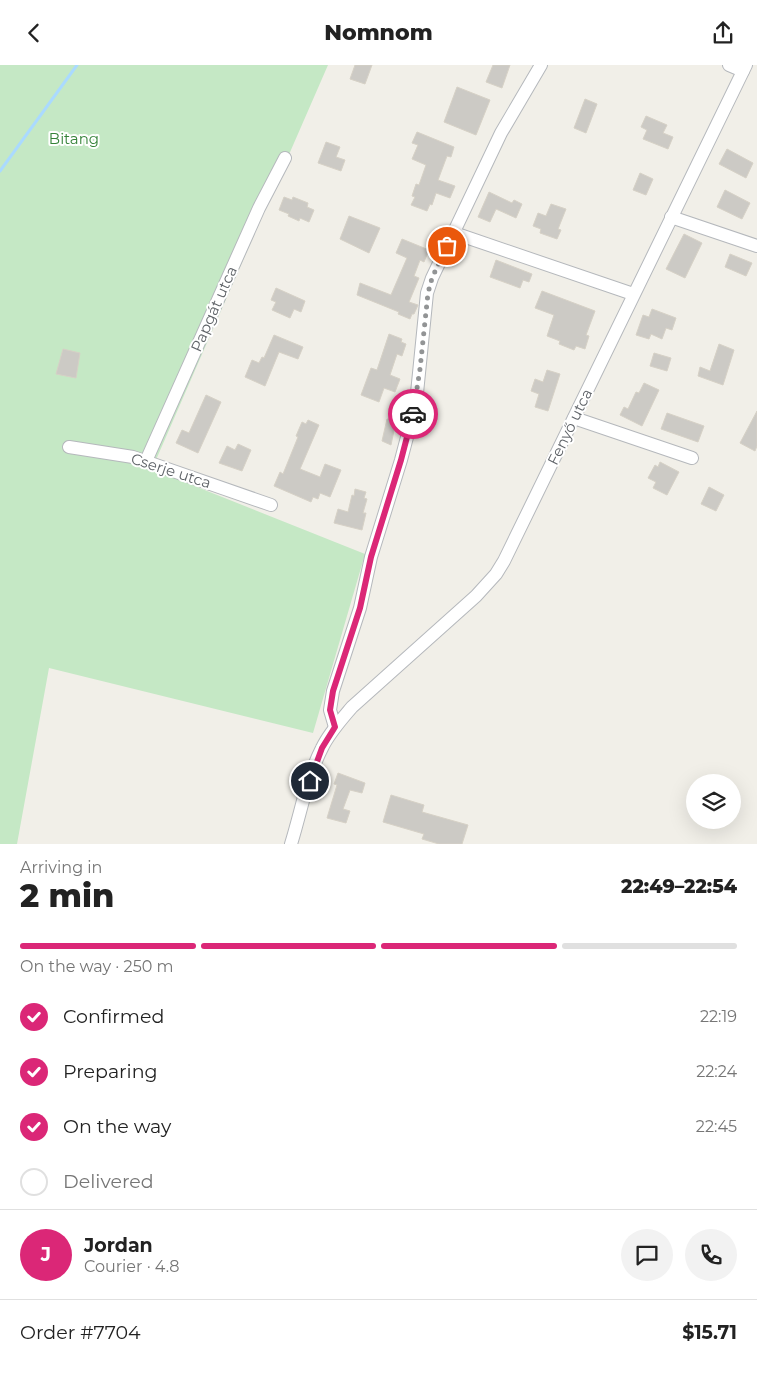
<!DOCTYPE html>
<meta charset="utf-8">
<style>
body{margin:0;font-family:Montserrat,sans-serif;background:#f2f2f2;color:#222;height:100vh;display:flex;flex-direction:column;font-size:19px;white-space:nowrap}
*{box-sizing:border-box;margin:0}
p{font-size:16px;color:#767676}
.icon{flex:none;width:28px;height:28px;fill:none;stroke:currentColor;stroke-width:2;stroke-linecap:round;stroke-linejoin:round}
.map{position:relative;height:779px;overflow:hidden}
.side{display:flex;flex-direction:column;background:#fff;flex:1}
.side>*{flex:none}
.controls{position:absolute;left:686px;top:709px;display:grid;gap:10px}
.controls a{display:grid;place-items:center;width:55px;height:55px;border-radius:50%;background:#fff;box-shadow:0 5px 20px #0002;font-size:25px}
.pin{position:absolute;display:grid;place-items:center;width:42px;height:42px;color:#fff;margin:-21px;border:2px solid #fff;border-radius:50%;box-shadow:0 1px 5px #0007}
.courier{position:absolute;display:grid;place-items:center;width:50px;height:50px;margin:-25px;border:4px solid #db2777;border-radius:50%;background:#fff;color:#222;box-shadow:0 1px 6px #0007}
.summary em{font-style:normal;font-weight:800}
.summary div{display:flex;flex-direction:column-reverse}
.summary{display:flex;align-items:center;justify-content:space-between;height:85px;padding:0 20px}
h1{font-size:32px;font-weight:800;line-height:38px}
.bar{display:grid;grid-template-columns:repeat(4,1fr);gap:8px 5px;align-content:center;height:60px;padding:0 20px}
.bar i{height:6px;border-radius:4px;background:#e0e0e0}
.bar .selected{background:#db2777}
.bar p{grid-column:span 4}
.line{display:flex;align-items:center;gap:12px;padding:0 20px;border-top:1px solid #e0e0e0}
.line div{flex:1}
.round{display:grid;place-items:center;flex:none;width:52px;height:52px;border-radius:26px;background:#f2f2f2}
ol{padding:0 20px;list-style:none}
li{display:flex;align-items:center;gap:15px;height:55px}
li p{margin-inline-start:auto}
li .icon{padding:5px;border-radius:50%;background:#db2777;color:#fff;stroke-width:4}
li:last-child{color:#767676}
li i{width:28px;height:28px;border:2px solid #e0e0e0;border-radius:50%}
header{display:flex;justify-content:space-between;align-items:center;height:65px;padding:0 20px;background:#fff;font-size:22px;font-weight:800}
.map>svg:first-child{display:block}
</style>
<header><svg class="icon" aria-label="back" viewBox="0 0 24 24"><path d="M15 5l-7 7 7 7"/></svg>Nomnom<svg class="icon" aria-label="share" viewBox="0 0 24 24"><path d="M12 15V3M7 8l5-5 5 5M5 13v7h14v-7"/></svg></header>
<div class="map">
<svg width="757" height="779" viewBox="0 0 757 779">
<rect width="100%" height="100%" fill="#f1efe8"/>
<polygon fill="#c5e8c5" points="0,0 328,0 152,404 365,489 313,668 49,603 17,779 0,779"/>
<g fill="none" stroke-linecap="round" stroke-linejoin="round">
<polyline stroke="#aadaff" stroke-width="3" points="0,106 77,0"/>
</g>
<g fill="#cccac5" stroke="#d6d1c6">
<polygon points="355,0 372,0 365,19 350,14"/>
<polygon points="493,0 510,0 502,23 486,17"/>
<polygon points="457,22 490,35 476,70 444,57"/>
<polygon points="585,34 597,39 586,68 574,63"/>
<polygon points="646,51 667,60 663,68 673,72 668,84 643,74 647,65 641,62"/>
<polygon points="417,67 454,82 451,92 447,91 438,115 455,121 450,133 436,128 432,140 430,139 427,146 411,140 415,132 412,131 416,119 419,120 426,100 412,94 418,80 412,78"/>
<polygon points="326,77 340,82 336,92 345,95 341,106 318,98"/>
<polygon points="727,84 753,98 746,113 719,99"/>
<polygon points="640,108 653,114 646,130 633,125"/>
<polygon points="725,125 750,138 742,154 717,142"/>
<polygon points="489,127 512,138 514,135 522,139 516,153 496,144 490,157 478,152"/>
<polygon points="284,132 292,135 293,132 308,138 307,142 314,145 309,157 300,153 299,156 288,151 289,149 279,145"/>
<polygon points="551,139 566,144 558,164 561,165 557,174 540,168 541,164 533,161 538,148 546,151"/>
<polygon points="349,151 380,163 369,188 340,174"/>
<polygon points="684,169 702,178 685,213 666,204"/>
<polygon points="402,174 429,185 424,197 420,195 414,211 419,213 409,237 418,240 414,249 412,249 410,254 398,249 399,247 357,230 360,218 391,230 407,193 396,188"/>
<polygon points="730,189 752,198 746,211 725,202"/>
<polygon points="496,195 532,209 529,217 523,215 520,223 490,212"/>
<polygon points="276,223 305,236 301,247 294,244 290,253 272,245 276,237 271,235"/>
<polygon points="542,226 595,246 586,270 589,271 585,284 576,281 574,285 559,279 560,276 547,271 554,250 535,243"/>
<polygon points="652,244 676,253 672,265 666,263 662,274 651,269 649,274 636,270 643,250 649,252"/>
<polygon points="389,269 402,274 401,277 406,279 402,291 397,289 390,310 400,314 395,327 384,323 379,337 361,330 371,303 377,305"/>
<polygon points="274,270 303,282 298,294 279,287 265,321 245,312 252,295 259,298 262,292 264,293"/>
<polygon points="719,279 734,285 723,320 698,311 700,302 710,306"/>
<polygon points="63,284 80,288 76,313 56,309"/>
<polygon points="654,288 671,293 667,306 650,301"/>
<polygon points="547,305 560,309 548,346 535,342 539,329 531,326 535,314 543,317"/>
<polygon points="644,318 659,325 642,361 620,350 624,342 628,344 636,327 639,328"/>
<polygon points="206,330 221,337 198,388 176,378 182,365 189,368"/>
<polygon points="757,346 757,381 755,386 740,378"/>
<polygon points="667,348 704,361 698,377 661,364"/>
<polygon points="387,354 396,356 391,380 382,376"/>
<polygon points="308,355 319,360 300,404 320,412 325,399 341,405 330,432 320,428 318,434 313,432 311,437 274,421 280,407 283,409 298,372 296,371 302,357 306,359"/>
<polygon points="238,379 251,385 242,406 219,398 227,381 235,385"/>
<polygon points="660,397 679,407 667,430 653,423 656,417 648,413 655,400 658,402"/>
<polygon points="709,422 724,430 716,446 701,439"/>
<polygon points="355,424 366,427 364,433 367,434 363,448 366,448 362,465 334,458 338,444 348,447 352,430 354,431"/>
<polygon points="338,708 365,718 362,728 350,725 343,744 350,746 346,758 327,753 337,720 334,719"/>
<polygon points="391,730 424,740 422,747 468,760 462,779 439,779 422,774 424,769 383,757"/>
</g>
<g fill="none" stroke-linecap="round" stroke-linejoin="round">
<g stroke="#b5b8bc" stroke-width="14">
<g id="minor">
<polyline points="729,0 743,6"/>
<polyline points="671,152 757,181"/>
<polyline points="454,168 633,229"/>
<polyline points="574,353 692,393"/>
<polyline points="69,382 133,392 271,440"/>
<polyline points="146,396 259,143 285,93"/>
<polyline points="335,662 330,645 333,626 360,543 371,492 401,395 416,338 427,228 432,213 501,68 541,0"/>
<path d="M291 779C301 747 307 712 322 683 329 668 341 655 352 642L476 531 496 509 504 496 746 0"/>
</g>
</g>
<use href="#minor" stroke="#fff" stroke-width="12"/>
</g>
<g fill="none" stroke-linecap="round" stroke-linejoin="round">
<polyline stroke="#929495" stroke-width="5" stroke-dasharray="0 9" points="413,349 420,304 428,228 432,213 447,181"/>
<polyline stroke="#db2777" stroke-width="6" points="310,716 322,683 335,662 330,645 333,626 360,543 371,492 401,395 413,349"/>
</g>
<g text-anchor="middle" stroke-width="4" stroke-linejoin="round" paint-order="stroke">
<g font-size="15" fill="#348238" stroke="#fff">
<text x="74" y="79">Bitang</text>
</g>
<g font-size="15" fill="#5f6368" stroke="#fff">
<text transform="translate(214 244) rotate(-66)" y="5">Papgát utca</text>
<text transform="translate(570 362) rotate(-64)" y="5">Fenyő utca</text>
<text transform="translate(171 406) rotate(18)" y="5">Cserje utca</text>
</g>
</g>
</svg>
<div class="controls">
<a><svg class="icon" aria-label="layers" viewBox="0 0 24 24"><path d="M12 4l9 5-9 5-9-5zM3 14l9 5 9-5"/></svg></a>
</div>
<div class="pin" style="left:447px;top:181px;background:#ea580c"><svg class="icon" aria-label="bag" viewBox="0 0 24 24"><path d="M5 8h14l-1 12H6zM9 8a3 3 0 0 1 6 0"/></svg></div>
<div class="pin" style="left:310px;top:716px;background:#1f2937"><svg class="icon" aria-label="home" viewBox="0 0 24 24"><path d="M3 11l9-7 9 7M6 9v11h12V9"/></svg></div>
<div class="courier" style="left:413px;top:349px"><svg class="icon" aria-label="car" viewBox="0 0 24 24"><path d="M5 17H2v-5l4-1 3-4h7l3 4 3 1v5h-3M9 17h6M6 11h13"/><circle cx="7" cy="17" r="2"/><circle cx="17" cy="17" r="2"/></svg></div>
</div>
<section class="side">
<div class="summary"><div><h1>2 min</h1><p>Arriving in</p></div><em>22:49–22:54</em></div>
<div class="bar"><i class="selected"></i><i class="selected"></i><i class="selected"></i><i></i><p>On the way · 250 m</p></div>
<ol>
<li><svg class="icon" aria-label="check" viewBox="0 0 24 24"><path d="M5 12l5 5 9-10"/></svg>Confirmed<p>22:19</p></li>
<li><svg class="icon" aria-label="check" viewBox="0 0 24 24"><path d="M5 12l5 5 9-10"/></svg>Preparing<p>22:24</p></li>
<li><svg class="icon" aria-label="check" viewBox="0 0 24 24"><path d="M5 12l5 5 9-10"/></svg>On the way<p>22:45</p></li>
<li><i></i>Delivered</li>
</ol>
<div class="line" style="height:90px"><b class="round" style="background:#db2777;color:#fff">J</b><div><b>Jordan</b><p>Courier · 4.8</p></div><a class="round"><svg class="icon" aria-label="chat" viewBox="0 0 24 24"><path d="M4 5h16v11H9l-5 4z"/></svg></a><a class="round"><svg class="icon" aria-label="phone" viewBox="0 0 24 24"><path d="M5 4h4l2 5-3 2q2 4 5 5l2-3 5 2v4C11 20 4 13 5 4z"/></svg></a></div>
<div class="line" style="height:65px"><div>Order #7704</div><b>$15.71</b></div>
</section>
